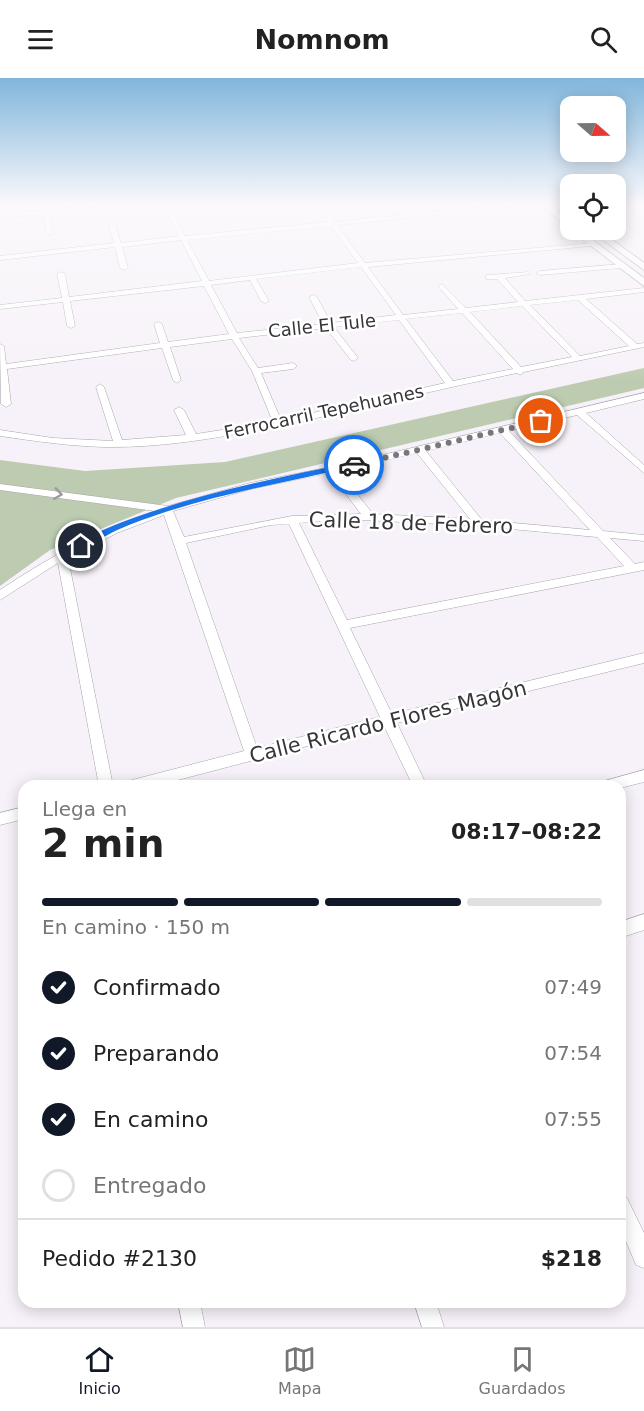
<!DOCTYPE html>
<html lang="es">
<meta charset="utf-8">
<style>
body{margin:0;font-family:"DejaVu Sans",sans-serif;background:#f2f2f2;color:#222;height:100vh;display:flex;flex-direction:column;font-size:22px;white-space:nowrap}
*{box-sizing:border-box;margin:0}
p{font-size:20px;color:#767676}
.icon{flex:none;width:33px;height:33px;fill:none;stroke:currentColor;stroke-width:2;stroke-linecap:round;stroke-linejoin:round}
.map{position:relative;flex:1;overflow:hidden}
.sheet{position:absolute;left:18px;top:702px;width:608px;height:528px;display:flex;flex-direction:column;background:#fff;border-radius:18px;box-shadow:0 3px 15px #0003}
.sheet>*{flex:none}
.needle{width:39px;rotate:110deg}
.controls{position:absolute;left:560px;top:18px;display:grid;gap:12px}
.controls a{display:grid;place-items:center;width:66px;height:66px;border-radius:12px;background:#fff;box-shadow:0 3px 15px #0003;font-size:30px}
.pin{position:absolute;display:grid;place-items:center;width:51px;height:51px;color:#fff;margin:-26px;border:3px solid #fff;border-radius:50%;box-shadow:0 2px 6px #0007}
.courier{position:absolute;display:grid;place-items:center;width:60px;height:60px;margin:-30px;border:4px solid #1a73e8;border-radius:50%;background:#fff;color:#222;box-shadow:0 2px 8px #0007}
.overview em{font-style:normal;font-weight:600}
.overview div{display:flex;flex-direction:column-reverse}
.overview{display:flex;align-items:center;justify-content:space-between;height:102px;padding:0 24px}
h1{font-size:39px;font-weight:600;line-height:45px}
.bar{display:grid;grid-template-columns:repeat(4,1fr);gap:9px 6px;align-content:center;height:72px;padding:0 24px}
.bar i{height:8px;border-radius:4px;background:#e0e0e0}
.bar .on{background:#111827}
.bar p{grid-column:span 4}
.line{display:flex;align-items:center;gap:15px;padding:0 24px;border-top:2px solid #e0e0e0}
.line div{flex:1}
ol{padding:0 24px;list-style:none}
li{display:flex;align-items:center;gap:18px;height:66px}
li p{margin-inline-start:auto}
li .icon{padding:6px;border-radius:50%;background:#111827;color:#fff;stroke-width:4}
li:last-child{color:#767676}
li i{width:33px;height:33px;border:3px solid #e0e0e0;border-radius:50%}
header{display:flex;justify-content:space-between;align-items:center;height:78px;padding:0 24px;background:#fff;font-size:27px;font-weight:600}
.tabs{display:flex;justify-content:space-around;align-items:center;height:84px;border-top:2px solid #e0e0e0;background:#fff;font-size:16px;color:#767676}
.tabs a{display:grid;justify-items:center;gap:3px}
.tabs .on{color:#111827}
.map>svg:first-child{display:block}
</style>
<header><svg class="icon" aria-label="menu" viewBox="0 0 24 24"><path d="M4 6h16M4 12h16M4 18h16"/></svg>Nomnom<svg class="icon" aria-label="search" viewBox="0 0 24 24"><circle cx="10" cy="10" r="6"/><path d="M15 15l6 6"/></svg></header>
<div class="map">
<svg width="644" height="1249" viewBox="0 0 644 1249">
<rect width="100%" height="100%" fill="#f7f2f9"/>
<polygon fill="#bdccb1" points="644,290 644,310 176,420 50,472 0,508 0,382 85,393 225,384"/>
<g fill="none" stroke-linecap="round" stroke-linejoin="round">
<g stroke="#a9a4ab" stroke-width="1">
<g id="street">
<polygon points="41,127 47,127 48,131 113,127 49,135 53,155 50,157 47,155 43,136 0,140 0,136 42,132"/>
<path d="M163 127H169L185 158 328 144 316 127H322L334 144 379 139 368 127H375L385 139 505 127H532L337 147 365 185 593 165 591 168 368 189 403 237 458 231 438 208 442 206 466 230 518 224 497 201H486V197H489L529 194 530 196 505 200 525 223 644 210V214L586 221 637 266 644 265V269L524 294 520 297 517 295C443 310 371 328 298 344 234 357 170 370 104 369 69 368 35 363 0 358V352L53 360 113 363 96 309 100 306 104 309 122 362 186 357 174 332 179 329 184 332 196 356 273 344 252 293 232 261 170 269 181 302 177 305 173 302 162 270 7 291 11 326 6 329 1 326 0 266 4 268 6 286 160 265 154 246 158 244 162 246 168 264 229 256 204 208 70 223 75 248 71 250 67 248 63 224 0 231V227L62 220 57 196 61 194 65 196 69 219 202 203 181 162 122 169 128 190 124 192 120 190 115 169 0 182V178L114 165 109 146 112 144 115 146 121 165 179 158ZM331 148 358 185 209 203 187 162ZM361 189 396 237 331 245 317 219 313 217 309 219 323 246 237 255 211 207 250 202 261 223 265 225 269 223 256 201ZM578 222 629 268 580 278 530 227ZM522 228 572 279 521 289 470 234ZM462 235 513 291 453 303 406 241ZM399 242 445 305 281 342 261 295 293 291 297 288 293 285 258 290 239 260 326 250 351 282 354 283 358 280 334 249Z"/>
<polygon points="623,186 624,188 620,190 540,197 536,195 540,193"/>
<path d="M644 315V321L586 335 644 387V395L577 337 509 353 603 453 644 457V463L610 460 635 486 644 484V492L350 550 392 636 644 575V585L397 645 427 708H413L384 648 155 708H125L127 704 132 702 244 673 164 437 117 455 68 480 113 708H99L58 485 0 522V512C49 479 99 452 155 433L0 412V406L168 428 250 405 340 387ZM500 355 590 452 482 442 426 373ZM417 375 470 441 373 436 339 393ZM330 395 361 436 292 438 184 459 173 433 251 411ZM344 441 479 448 597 459 624 488 347 542 299 445ZM289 446 380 639 257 670 186 465 271 447Z"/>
<polygon points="644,692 644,704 620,710 620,708 599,708 601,704"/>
<polygon points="24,729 24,741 0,747 0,735"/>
<polygon points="644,836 644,852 620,860 620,844"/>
<polygon points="620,1117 627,1120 644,1155 644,1190 636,1187 620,1149"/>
<polygon points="178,1224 200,1224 205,1249 183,1249"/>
<polygon points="414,1224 436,1224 444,1249 422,1249"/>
</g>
</g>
<g stroke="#a9a4ab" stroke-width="2">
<g id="secondary">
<polygon points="541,127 551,127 570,144 570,151"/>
<polygon points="570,152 579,152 644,200 644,208"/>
<polygon points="590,152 599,152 644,185 644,192"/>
</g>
</g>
<use href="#street" fill="#fff" fill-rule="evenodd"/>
<use href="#secondary" fill="#fff" fill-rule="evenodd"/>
</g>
<defs><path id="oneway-chevron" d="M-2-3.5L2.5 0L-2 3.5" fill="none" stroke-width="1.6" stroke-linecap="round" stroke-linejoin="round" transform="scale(1.5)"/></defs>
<use stroke="#9b9a9c" href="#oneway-chevron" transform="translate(58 416) rotate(8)"/>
<linearGradient id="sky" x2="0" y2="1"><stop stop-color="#81b6dc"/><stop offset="0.42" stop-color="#fbf9fc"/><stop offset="1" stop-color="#fbf9fc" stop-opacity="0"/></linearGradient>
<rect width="644" height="302" fill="url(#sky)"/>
<path fill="#1a73e8" d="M354 384 356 388C280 406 203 418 129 447 113 453 99 462 84 470L77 468C93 454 119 445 139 438 209 413 281 399 354 384Z"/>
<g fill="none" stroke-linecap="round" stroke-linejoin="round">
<polyline stroke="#7a777c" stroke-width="6" stroke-dasharray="0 10.8" points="354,387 541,343"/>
</g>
<g text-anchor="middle" stroke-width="5" stroke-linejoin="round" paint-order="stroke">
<g font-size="18" fill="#373538" stroke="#fff">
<text transform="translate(322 248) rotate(-6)" y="6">Calle El Tule</text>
<text transform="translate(324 334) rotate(-12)" y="6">Ferrocarril Tepehuanes</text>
</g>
<g font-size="21" fill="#373538" stroke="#fff">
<text transform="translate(411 445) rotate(2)" y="7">Calle 18 de Febrero</text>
<text transform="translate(388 644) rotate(-14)" y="7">Calle Ricardo Flores Magón</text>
</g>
</g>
</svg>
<div class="controls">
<a><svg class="needle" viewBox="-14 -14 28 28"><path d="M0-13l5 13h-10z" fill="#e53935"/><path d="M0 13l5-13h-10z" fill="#767676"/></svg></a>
<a><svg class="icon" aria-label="locate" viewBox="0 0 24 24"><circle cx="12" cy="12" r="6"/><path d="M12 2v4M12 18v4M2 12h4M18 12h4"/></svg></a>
</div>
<div class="pin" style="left:541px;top:343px;background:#ea580c"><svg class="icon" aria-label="bag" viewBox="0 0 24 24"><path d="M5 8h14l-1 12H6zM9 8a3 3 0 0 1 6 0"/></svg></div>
<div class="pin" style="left:81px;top:468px;background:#1f2937"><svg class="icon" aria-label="home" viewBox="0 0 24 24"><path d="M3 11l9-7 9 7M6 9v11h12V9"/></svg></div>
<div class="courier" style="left:354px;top:387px"><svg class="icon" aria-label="car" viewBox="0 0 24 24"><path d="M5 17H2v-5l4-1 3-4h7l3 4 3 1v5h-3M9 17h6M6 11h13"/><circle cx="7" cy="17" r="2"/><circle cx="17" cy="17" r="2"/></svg></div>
<section class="sheet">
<div class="overview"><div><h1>2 min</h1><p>Llega en</p></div><em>08:17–08:22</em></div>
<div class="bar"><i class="on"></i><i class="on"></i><i class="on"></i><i></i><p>En camino · 150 m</p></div>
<ol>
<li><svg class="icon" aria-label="check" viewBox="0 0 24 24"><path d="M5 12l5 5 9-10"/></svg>Confirmado<p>07:49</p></li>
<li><svg class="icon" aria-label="check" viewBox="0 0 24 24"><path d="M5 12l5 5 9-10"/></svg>Preparando<p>07:54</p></li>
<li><svg class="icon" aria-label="check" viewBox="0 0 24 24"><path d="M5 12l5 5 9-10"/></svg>En camino<p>07:55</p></li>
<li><i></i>Entregado</li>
</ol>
<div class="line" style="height:78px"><div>Pedido #2130</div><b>$218</b></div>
</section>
</div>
<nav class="tabs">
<a class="on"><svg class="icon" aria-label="home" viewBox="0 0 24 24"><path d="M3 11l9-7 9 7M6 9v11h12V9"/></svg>Inicio</a>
<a><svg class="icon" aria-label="map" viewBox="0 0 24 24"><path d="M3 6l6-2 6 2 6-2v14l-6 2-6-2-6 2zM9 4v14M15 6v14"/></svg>Mapa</a>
<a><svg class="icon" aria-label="saved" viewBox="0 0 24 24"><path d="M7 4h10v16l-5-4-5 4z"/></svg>Guardados</a>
</nav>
